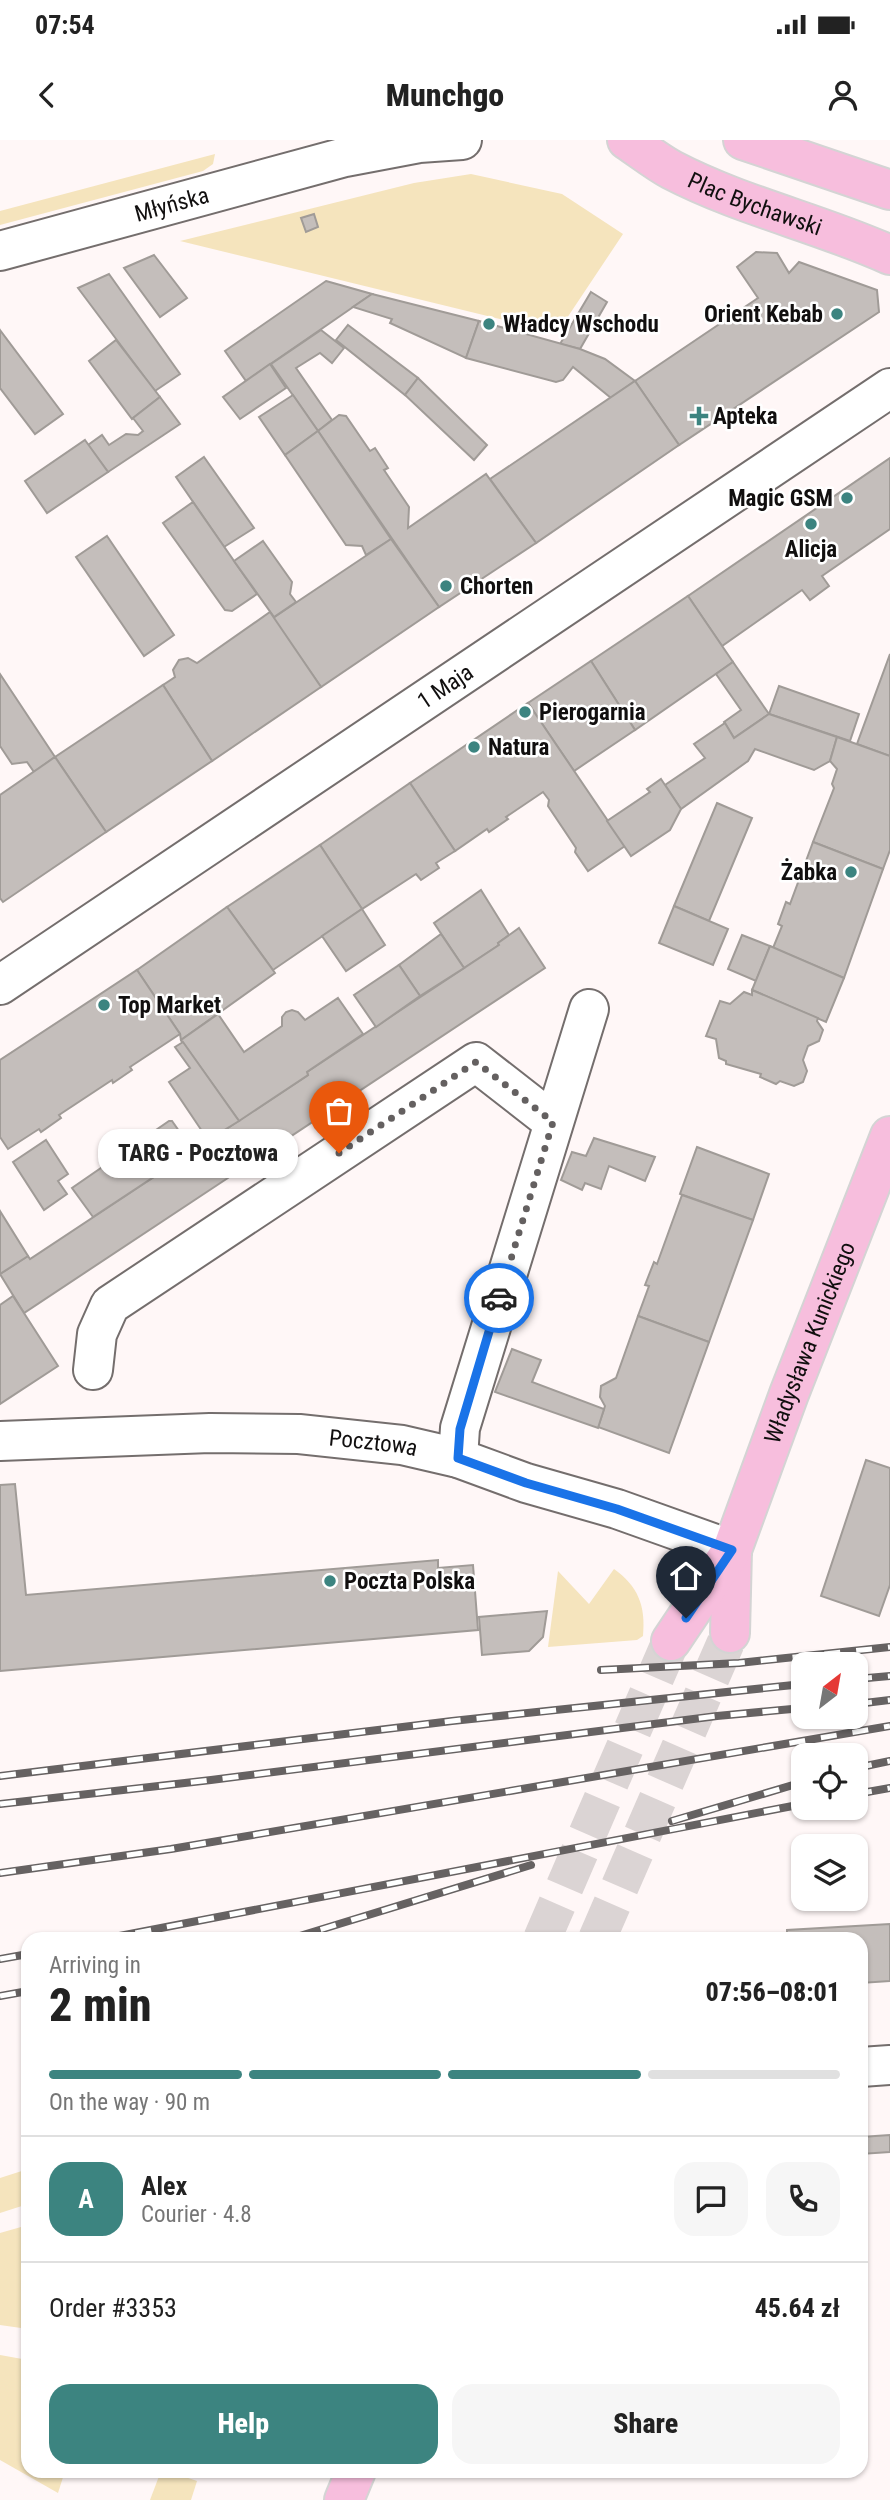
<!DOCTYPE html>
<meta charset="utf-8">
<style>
body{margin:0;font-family:"Roboto Condensed",sans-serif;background:#f6f6f6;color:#222;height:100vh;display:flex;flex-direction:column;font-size:26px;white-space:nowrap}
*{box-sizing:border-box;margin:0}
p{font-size:23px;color:#767676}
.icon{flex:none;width:38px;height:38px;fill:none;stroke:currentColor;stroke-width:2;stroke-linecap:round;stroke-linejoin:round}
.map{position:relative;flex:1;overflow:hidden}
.side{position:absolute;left:21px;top:1792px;width:847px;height:546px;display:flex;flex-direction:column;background:#fff;border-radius:21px;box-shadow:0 2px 5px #0004}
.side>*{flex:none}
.needle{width:46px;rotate:31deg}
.fabs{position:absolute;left:791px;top:1512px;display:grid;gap:14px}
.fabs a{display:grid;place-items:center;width:77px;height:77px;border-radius:14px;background:#fff;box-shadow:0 2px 5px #0004;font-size:35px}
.pin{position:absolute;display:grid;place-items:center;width:60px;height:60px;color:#fff;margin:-72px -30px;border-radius:50% 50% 50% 0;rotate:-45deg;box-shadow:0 0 7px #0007}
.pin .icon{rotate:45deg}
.courier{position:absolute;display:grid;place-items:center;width:70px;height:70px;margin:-35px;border:5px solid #1a73e8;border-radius:50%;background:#fff;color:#222;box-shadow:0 2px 9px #0007}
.bubble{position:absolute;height:49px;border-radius:21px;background:#fff;box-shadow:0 2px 5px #0004;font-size:23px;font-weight:800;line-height:49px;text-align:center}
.summary em{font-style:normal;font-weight:800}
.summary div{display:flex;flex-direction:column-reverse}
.summary{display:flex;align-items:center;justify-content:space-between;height:119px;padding:0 28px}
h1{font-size:46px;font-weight:800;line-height:52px}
.bar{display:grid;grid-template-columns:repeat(4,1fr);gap:10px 7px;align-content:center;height:84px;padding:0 28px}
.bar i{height:9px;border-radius:5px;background:#e0e0e0}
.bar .selected{background:#3c8480}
.bar p{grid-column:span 4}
.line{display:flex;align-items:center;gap:18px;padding:0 28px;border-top:2px solid #e0e0e0}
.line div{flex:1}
.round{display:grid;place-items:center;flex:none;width:74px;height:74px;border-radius:21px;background:#f6f6f6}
.action{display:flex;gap:14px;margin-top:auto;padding:14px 28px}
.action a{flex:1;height:80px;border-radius:21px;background:#3c8480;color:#fff;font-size:28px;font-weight:800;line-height:80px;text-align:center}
.action a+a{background:#f6f6f6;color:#222}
.status{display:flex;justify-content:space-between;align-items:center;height:49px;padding:0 35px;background:#fff;direction:ltr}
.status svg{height:19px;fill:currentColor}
header{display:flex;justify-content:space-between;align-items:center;height:91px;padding:0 28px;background:#fff;font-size:32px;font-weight:800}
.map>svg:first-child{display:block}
</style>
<div class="status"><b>07:54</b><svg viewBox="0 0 49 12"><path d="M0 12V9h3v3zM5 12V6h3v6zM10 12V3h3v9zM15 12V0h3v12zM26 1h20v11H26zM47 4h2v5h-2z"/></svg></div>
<header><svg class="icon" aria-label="back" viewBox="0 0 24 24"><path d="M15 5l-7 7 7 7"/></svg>Munchgo<svg class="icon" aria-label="person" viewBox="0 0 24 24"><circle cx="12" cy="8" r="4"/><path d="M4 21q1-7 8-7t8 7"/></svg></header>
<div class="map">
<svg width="890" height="2360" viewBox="0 0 890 2360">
<rect width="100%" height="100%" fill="#fff7f7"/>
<g fill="#f5e4bd">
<polygon points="215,14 213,24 203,31 0,85 0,71"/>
<polygon points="471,34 562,54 623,94 557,193 180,101 414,43"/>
<path d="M614 1429C638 1446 646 1466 643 1496L637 1500 548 1507 558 1431 589 1464Z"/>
<polygon points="28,2029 28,2064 0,2073 0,2038"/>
<polygon points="28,2085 28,2189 0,2185 0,2093"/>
<polygon points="0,2215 28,2220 28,2331 65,2331 58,2353 0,2320"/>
<polygon points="161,2331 168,2331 197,2341 191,2360 150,2360"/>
</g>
<g fill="#c4bebb" stroke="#a09b97" stroke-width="2">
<polygon points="314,74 318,87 306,92 301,78"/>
<polygon points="756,112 777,113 789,133 799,122 877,150 879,172 679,305 635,241 758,158 737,127"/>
<polygon points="154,115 187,158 160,177 124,128"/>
<polygon points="109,134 180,234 155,251 78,148"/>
<polygon points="326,141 372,154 246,241 225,211"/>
<polygon points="591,152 607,162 580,209 560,204"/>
<polygon points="372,154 479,181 466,218 390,183 392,179 353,167"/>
<polygon points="479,181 580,209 605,219 635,241 611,258 573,227 563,240 556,242 466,218"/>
<polygon points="348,185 418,238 405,255 336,200"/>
<polygon points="0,190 63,274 35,294 0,248"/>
<polygon points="321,190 344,208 332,223 320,213 296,228 332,280 318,291 271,224"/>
<polygon points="116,200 160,257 132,279 89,221"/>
<polygon points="270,224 286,248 240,279 223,257"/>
<polygon points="418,238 487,305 474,320 405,255"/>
<polygon points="635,241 679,305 536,403 490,339"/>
<polygon points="293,255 318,291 285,315 259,277"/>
<polygon points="160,257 180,284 108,332 88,305 102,295 109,305 126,294 138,295 143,291 133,278"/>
<polygon points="339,275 346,276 370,311 375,308 388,328 384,330 409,367 408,388 486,334 536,403 439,467 318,291"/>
<polygon points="318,291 391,399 366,415 362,406 346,405 285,315"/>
<polygon points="85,300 108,332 47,373 25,341"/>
<polygon points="204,317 254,388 224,407 176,337"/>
<polygon points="890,318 890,389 822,436 829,446 810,460 802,450 722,506 688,456"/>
<polygon points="193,362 257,454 232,471 225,470 163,383"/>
<polygon points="107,396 174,495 144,516 76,417"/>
<polygon points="391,399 439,467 321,547 273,478"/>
<polygon points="263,401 292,442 290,454 296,462 274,477 234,421"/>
<polygon points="688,456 733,522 635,590 591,521"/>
<polygon points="270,472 321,547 212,621 163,545 175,537 173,530 179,520 188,518 197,523"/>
<polygon points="890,514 890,616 857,604"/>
<polygon points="591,521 635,590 574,631 528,563"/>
<polygon points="733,522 769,574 734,598 724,582 741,570 716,534"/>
<polygon points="0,534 55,617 34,632 27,622 12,624 0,606"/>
<polygon points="163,545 212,621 106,692 55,617"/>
<polygon points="779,546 859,574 850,601 769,574"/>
<polygon points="528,563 625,706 588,731 575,712 576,708 548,666 549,660 543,652 506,677 508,679 489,692 487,689 455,711 410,643"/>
<polygon points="769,574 837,597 830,621 814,630 755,609 748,621 681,669 665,645 705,618 694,604 725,583 734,598"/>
<polygon points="837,597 890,616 890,710 883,729 813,702 834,648 832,644 837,629 830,621"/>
<polygon points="55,617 106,692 3,762 0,758 0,655"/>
<polygon points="661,639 681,669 670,690 631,716 607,681 650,652 647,649"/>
<polygon points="410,643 455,711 436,723 439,728 421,740 416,734 362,769 320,705"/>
<polygon points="717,663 752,678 709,781 674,766"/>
<polygon points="813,702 883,729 844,838 773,808 782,786 778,784 786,762 790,764"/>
<polygon points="320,705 362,769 273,830 227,767"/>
<polygon points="481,750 509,795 498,803 499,805 464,828 434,783"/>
<polygon points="674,766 728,789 713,825 659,803"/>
<polygon points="227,767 275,833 181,900 180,894 137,830"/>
<polygon points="362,769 385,805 346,831 322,796"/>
<polygon points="519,788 545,828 24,1173 0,1134 28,1116 30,1119 308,935 307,932 499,805 498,803"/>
<polygon points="441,794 464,828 420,856 399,825"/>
<polygon points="742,795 770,806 756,841 728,829"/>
<polygon points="770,806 844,838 826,882 752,850"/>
<polygon points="399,825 420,856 376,887 354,855"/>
<polygon points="137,830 180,894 130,927 132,930 113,943 112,940 59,975 61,978 41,992 39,989 8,1009 0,997 0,920"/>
<polygon points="752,850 818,878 817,881 823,890 819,901 808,906 803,920 807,931 803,942 794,946 780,941 776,944 760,937 761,934 726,924 726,921 719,918 716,899 706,896 720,861 730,864 744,852 752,855"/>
<polygon points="338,858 363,894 307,932 308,935 239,981 181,900 218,874 244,912 282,886 282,877 286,872 292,870 298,872 305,880"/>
<polygon points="183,902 239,981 208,1000 169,942 190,928 175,907"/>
<polygon points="169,981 172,981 193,1011 93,1077 72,1048"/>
<polygon points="594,998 655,1017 645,1041 609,1026 601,1049 585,1043 582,1050 561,1040 572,1012 586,1016"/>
<polygon points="46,1000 68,1034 58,1041 67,1054 44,1070 13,1022"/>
<polygon points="697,1007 769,1034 753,1080 680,1054"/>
<polygon points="682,1055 753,1080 709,1202 638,1176 649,1146 645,1145 654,1122 657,1124"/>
<polygon points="0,1071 28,1116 0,1134"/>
<polygon points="13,1156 58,1226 0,1264 0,1165"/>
<polygon points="638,1176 709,1202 669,1313 598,1287 605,1266 600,1257 601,1246 616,1238"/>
<polygon points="512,1209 541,1220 532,1242 604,1269 598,1288 495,1252"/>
<polygon points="866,1320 890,1328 890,1445 879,1476 821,1456"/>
<polygon points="15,1344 26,1455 438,1420 438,1428 473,1425 478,1490 0,1531 0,1345"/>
<polygon points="547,1471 543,1497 529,1511 482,1515 479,1477"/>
<polygon points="890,1784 890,1841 861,1843 861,1799 787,1799 787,1790"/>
<polygon points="890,1995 890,2012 861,2014 861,1997"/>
</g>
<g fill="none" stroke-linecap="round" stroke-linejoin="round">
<g stroke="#dbd4d4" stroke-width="38" stroke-dasharray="38 19" stroke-linecap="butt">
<polyline points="542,1799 671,1501"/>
<polyline points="597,1799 730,1493"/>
</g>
<g stroke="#746e6d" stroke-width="42">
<g id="minor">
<path id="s1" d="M0 111 345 17 419 3 462 0"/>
<path id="s2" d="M0 845 890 248"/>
<polyline points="93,1230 97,1194 110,1165 476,922 553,982"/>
<path id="s3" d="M0 1301 210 1293 299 1294 402 1305 458 1318 526 1343 617 1369 732 1410"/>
<polyline points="458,1318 460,1288 589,869"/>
<polyline points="861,1927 890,1925"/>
</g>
</g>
<g stroke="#d4d4d4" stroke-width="42">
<g id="major">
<path id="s4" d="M627 0C642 10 657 22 672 30 741 66 819 83 890 115"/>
<polyline points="743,0 890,50"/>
<polyline points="730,1493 732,1410"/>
<path id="s5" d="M671 1501 732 1410 789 1254 890 996"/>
<polyline points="344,2360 356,2331"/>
</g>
</g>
<use href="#minor" stroke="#fff" stroke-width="38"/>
<use href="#major" stroke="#f7bedd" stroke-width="38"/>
<g stroke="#666262" stroke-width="8">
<g id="rail">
<polyline points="601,1530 739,1523 890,1507"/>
<polyline points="856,1539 890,1536"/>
<polyline points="856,1564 890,1560"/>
<polyline points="856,1628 890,1621"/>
<polyline points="0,1636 452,1581 803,1544"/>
<polyline points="856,1654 890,1648"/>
<polyline points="0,1664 211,1640 717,1576 803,1568"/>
<polyline points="672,1681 803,1642"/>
<polyline points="0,1733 171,1709 890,1586"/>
<polyline points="104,1799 803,1664"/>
<polyline points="290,1799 531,1725"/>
<polyline points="0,1819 28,1814"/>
<polyline points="0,1856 28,1851"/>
</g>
</g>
<use href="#rail" stroke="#fff" stroke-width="5" stroke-dasharray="16" stroke-linecap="butt"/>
</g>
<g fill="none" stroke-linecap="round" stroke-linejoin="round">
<polyline stroke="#646060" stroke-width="7" stroke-dasharray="0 12.6" points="339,1013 476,922 553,982 499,1158"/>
<polyline stroke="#1a73e8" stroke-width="9" points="499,1158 460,1289 458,1318 526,1343 617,1369 732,1410 686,1478"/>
</g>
<g fill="#3c8480" stroke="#fff" stroke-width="2.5">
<circle cx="837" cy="174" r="7"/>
<circle cx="489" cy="184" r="7"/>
<path d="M695.5 265.5h7v7h7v7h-7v7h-7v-7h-7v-7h7z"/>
<circle cx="847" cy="358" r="7"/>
<circle cx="811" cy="384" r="7"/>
<circle cx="446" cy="446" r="7"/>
<circle cx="525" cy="572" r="7"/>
<circle cx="474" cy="607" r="7"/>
<circle cx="851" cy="732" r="7"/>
<circle cx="104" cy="865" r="7"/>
<circle cx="330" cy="1441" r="7"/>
</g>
<g text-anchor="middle" stroke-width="5" stroke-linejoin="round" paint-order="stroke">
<g font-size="23" fill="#110f0f" stroke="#fff">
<text dy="8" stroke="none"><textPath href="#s4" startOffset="144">Plac Bychawski</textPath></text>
<text dy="8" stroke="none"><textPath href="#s1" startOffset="178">Młyńska</textPath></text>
<text dy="8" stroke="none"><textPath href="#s2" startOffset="536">1 Maja</textPath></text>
<text dy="8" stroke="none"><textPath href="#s5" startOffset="331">Władysława Kunickiego</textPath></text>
<text dy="8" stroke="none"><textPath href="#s3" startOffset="374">Pocztowa</textPath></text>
</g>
<g font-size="23" font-weight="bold" fill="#110f0f" stroke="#fff" text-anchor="start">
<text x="823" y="182" text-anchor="end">Orient Kebab</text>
<text x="503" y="192">Władcy Wschodu</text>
<text x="713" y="284">Apteka</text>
<text x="833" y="366" text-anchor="end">Magic GSM</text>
<text x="811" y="417" text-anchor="middle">Alicja</text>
<text x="460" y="454">Chorten</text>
<text x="539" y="580">Pierogarnia</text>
<text x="488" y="615">Natura</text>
<text x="837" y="740" text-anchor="end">Żabka</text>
<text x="118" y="873">Top Market</text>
<text x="344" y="1449">Poczta Polska</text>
</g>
</g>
</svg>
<div class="fabs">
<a><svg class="needle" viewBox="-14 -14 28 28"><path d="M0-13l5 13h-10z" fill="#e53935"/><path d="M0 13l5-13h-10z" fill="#767676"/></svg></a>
<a><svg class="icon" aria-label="locate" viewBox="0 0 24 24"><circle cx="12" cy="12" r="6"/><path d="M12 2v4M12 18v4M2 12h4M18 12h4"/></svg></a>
<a><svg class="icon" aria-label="layers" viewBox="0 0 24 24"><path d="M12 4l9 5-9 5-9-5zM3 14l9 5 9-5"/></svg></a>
</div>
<div class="pin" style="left:339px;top:1013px;background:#ea580c"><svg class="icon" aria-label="bag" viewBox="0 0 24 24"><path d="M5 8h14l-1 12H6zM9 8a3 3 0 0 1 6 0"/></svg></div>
<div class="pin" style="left:686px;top:1478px;background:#1f2937"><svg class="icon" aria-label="home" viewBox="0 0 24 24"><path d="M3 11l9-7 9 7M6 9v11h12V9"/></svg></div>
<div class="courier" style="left:499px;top:1158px"><svg class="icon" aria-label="car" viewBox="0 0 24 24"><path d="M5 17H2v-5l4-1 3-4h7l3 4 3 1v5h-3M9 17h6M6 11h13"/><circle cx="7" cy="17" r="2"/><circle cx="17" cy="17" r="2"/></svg></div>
<div class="bubble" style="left:98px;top:989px;width:200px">TARG - Pocztowa</div>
<section class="side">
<div class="summary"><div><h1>2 min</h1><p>Arriving in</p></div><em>07:56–08:01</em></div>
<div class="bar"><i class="selected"></i><i class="selected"></i><i class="selected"></i><i></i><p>On the way · 90 m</p></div>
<div class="line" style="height:126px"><b class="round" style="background:#3c8480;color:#fff">A</b><div><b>Alex</b><p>Courier · 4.8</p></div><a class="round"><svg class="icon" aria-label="chat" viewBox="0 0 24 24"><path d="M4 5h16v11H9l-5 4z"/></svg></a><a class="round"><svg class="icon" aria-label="phone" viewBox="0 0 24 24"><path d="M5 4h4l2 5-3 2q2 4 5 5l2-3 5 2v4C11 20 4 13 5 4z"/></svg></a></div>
<div class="line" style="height:91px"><div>Order #3353</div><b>45.64 zł</b></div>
<div class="action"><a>Help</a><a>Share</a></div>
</section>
</div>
